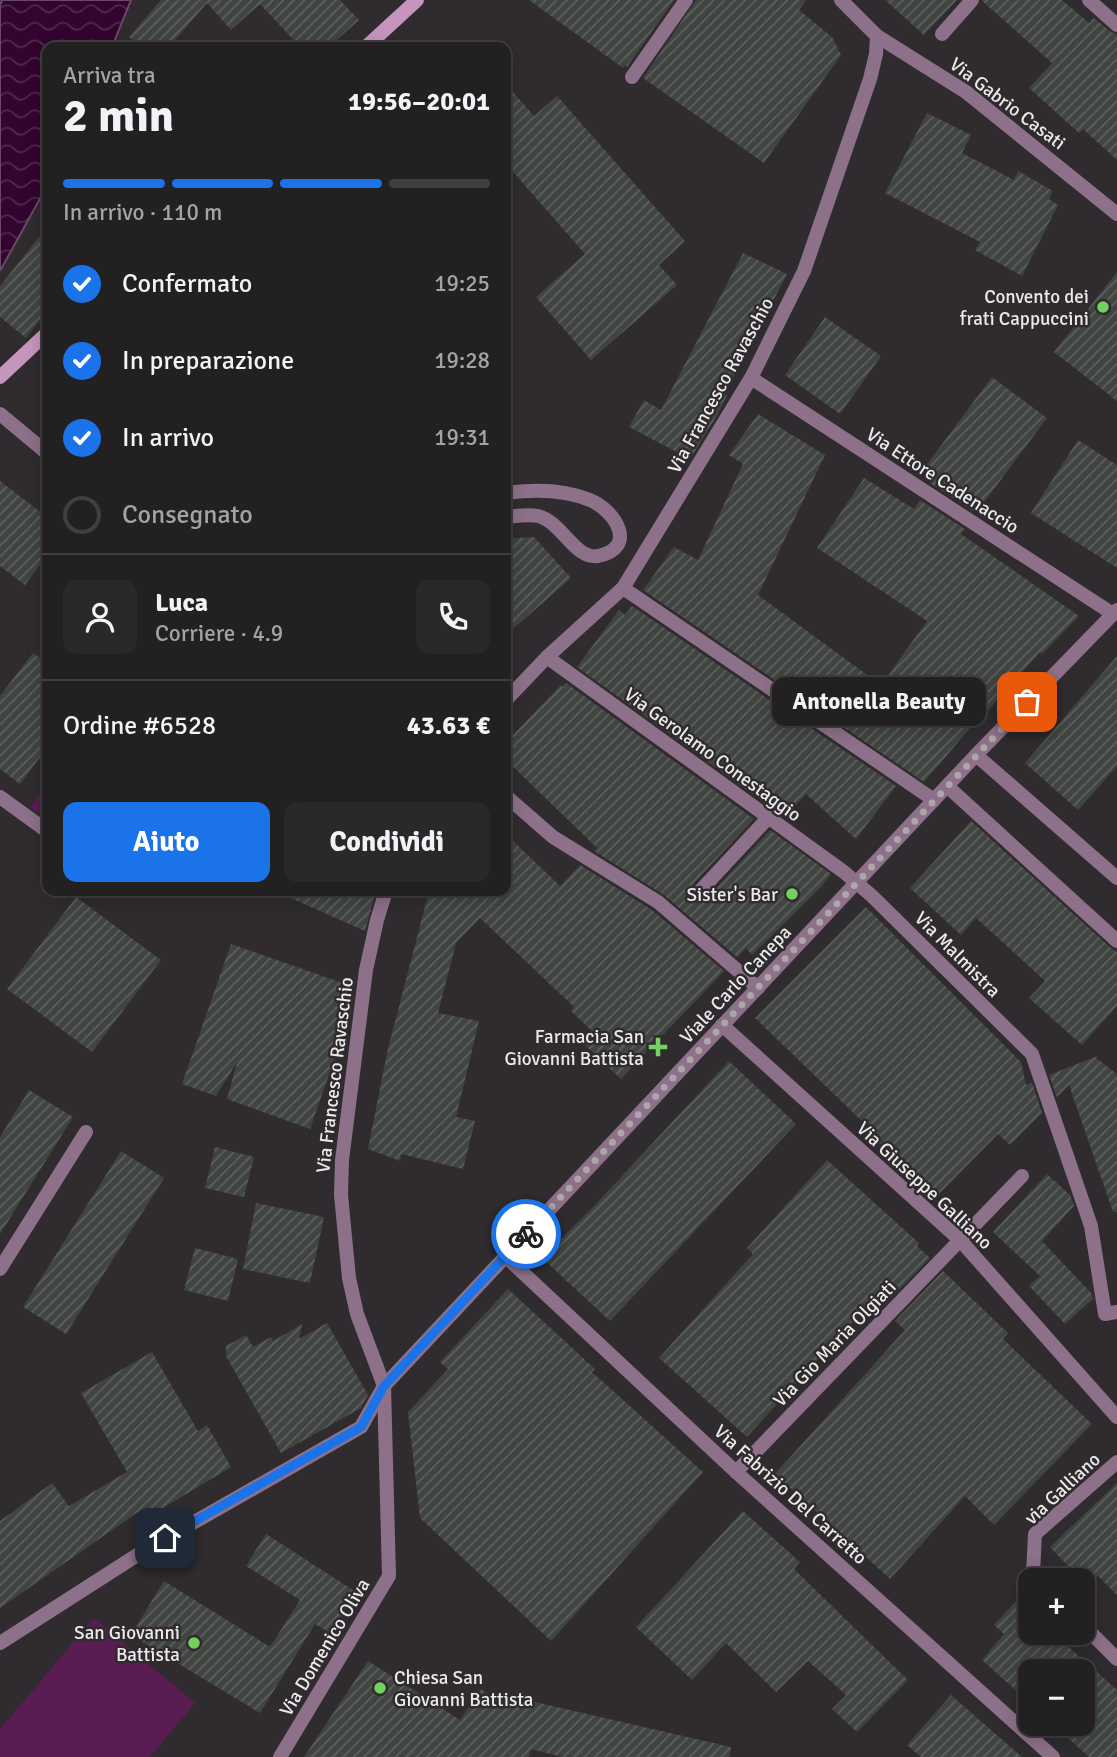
<!DOCTYPE html>
<html lang="it">
<meta charset="utf-8">
<style>
body{margin:0;font-family:Signika,sans-serif;background:#2b282a;color:#f1f3f6;height:100vh;display:flex;flex-direction:column;font-size:26px;white-space:nowrap}
*{box-sizing:border-box;margin:0}
p{font-size:23px;color:#a3a3a5}
.icon{flex:none;width:38px;height:38px;fill:none;stroke:currentColor;stroke-width:2;stroke-linecap:round;stroke-linejoin:round}
.map{position:relative;flex:1;overflow:hidden}
.drawer{position:absolute;left:42px;top:42px;width:469px;height:854px;display:flex;flex-direction:column;background:#232022;border-radius:14px;box-shadow:0 4px 18px #0003,0 0 0 2px #403e40}
.drawer>*{flex:none}
.buttons{position:absolute;left:1018px;top:1568px;display:grid;gap:14px}
.buttons a{display:grid;place-items:center;width:77px;height:77px;border-radius:14px;background:#232022;box-shadow:0 4px 18px #0003,0 0 0 2px #403e40;font-size:35px}
.pin{position:absolute;display:grid;place-items:center;width:60px;height:60px;color:#fff;margin:-30px;border-radius:14px;box-shadow:0 4px 10px #0006}
.courier{position:absolute;display:grid;place-items:center;width:70px;height:70px;margin:-35px;border:5px solid #1a73e8;border-radius:50%;background:#fff;color:#222;box-shadow:0 2px 9px #0007}
.bubble{position:absolute;height:49px;border-radius:14px;background:#232022;box-shadow:0 4px 18px #0003,0 0 0 2px #403e40;font-size:23px;font-weight:700;line-height:49px;text-align:center}
.overview em{font-style:normal;font-weight:700}
.overview div{display:flex;flex-direction:column-reverse}
.overview{display:flex;align-items:center;justify-content:space-between;height:119px;padding:0 21px}
h1{font-size:46px;font-weight:700;line-height:52px}
.bar{display:grid;grid-template-columns:repeat(4,1fr);gap:10px 7px;align-content:center;height:84px;padding:0 21px}
.bar i{height:9px;border-radius:5px;background:#403e40}
.bar .current{background:#1a73e8}
.bar p{grid-column:span 4}
.line{display:flex;align-items:center;gap:18px;padding:0 21px;border-top:2px solid #403e40}
.line div{flex:1}
.round{display:grid;place-items:center;flex:none;width:74px;height:74px;border-radius:14px;background:#2b282a}
ol{padding:0 21px;list-style:none}
li{display:flex;align-items:center;gap:21px;height:77px}
li p{margin-inline-start:auto}
li .icon{padding:7px;border-radius:50%;background:#1a73e8;color:#fff;stroke-width:4}
li:last-child{color:#a3a3a5}
li i{width:38px;height:38px;border:4px solid #403e40;border-radius:50%}
.action{display:flex;gap:14px;margin-top:auto;padding:14px 21px}
.action a{flex:1;height:80px;border-radius:14px;background:#1a73e8;color:#fff;font-size:28px;font-weight:700;line-height:80px;text-align:center}
.action a+a{background:#2b282a;color:#f1f3f6}
.map>svg:first-child{display:block}
</style>
<div class="map">
<svg width="1117" height="1757" viewBox="0 0 1117 1757">
<defs>
<pattern id="water-waves" width="16" height="10" patternUnits="userSpaceOnUse" patternTransform="scale(1.75)"><rect width="16" height="10" fill="#32042f"/><path d="M0 5q4-4 8 0t8 0" fill="none" stroke="#50294d"/></pattern>
<pattern id="building-hatch" width="6" height="6" patternUnits="userSpaceOnUse" patternTransform="scale(1.75)"><rect width="6" height="6" fill="#414541"/><path d="M-1 1l2-2M0 6l6-6M5 7l2-2" fill="none" stroke="#5d605d"/></pattern>
</defs>
<rect width="100%" height="100%" fill="#2f2b2e"/>
<g fill="#591c53">
<polygon points="47,783 47,819 30,807"/>
<polygon points="94,1618 195,1703 150,1757 0,1757 0,1729"/>
</g>
<polygon fill="url(#water-waves)" stroke="#6a4967" stroke-width="2" points="2,0 131,0 112,47 47,47 47,186 0,271 0,6"/>
<g fill="url(#building-hatch)">
<polygon points="161,0 340,0 359,20 329,47 300,47 260,4 231,30 207,3 169,47 141,47 129,37"/>
<polygon points="529,0 674,0 627,67 625,65 623,68"/>
<polygon points="696,0 806,0 799,10 832,37 841,55 764,163 643,78"/>
<polygon points="885,0 957,0 924,35"/>
<polygon points="981,0 1062,0 1089,23 1094,18 1111,32 1117,34 1117,160 1083,129 1079,133 1029,88 1052,63"/>
<polygon points="506,84 534,116 557,96 685,241 659,265 677,285 591,360 536,297 585,254 506,164"/>
<polygon points="927,113 971,135 962,153 1014,180 1018,171 1053,191 1049,199 1058,205 1022,276 975,250 980,242 885,193"/>
<polygon points="47,227 47,311 26,338 0,317 0,286"/>
<polygon points="743,253 787,274 725,394 727,395 718,414 690,459 629,427 644,400 661,410"/>
<polygon points="1117,272 1117,401 1054,352"/>
<polygon points="825,317 881,356 840,414 785,375"/>
<polygon points="992,377 1047,418 976,513 930,483 933,479 922,471"/>
<polygon points="758,414 825,455 758,595 881,685 927,621 817,548 864,478 914,509 920,500 965,529 961,534 1079,616 1042,654 1040,652 985,714 983,713 924,782 643,590 674,547 698,560 743,464 729,455"/>
<polygon points="1078,440 1117,465 1117,568 1031,513"/>
<polygon points="0,481 47,517 47,555 25,585 0,566"/>
<polygon points="534,537 571,578 506,635 506,539"/>
<polygon points="632,606 896,786 856,839 806,794 784,817 577,667 619,610 625,615"/>
<polygon points="33,653 47,663 47,748 20,784 0,769 0,696"/>
<polygon points="1117,656 1117,766 1078,810 1025,763"/>
<polygon points="566,683 754,819 694,883 692,892 695,897 703,899 708,897 770,830 831,874 821,887 752,955 746,948 737,957 664,895 594,851 597,848 506,760 506,742 561,685 563,687"/>
<polygon points="971,821 1111,948 1117,952 1117,1006 1082,1045 1029,998 1045,981 976,918 961,935 910,888"/>
<polygon points="506,834 560,886 580,865 652,910 724,971 621,1079 584,1044 594,1033 571,1011 574,1007 480,918 456,943 438,1013 479,1021 456,1117 475,1121 463,1169 401,1154 400,1161 368,1149 387,1053 429,891 506,891"/>
<polygon points="275,891 376,891 365,931"/>
<polygon points="76,897 161,960 92,1052 7,989"/>
<polygon points="866,907 1021,1062 1026,1085 1032,1082 1042,1113 1010,1145 998,1134 935,1198 864,1129 867,1126 755,1018"/>
<polygon points="231,944 354,987 351,1012 310,1129 227,1099 237,1062 216,1096 182,1084"/>
<polygon points="1098,1056 1096,1058 1117,1074 1117,1212 1113,1212 1069,1085 1057,1097 1049,1075"/>
<polygon points="729,1061 796,1124 610,1321 542,1258 596,1204"/>
<polygon points="29,1090 73,1117 0,1234 0,1137"/>
<polygon points="215,1147 254,1157 244,1197 205,1188"/>
<polygon points="121,1151 164,1178 66,1334 23,1307"/>
<polygon points="827,1160 919,1243 917,1246 930,1258 881,1308 872,1300 747,1437 659,1358 753,1254 747,1248"/>
<polygon points="1047,1174 1070,1195 1074,1206 1042,1241 1092,1294 1093,1299 1065,1324 1029,1286 1040,1276 993,1232"/>
<polygon points="256,1203 324,1217 310,1283 243,1269"/>
<polygon points="195,1248 238,1259 228,1301 184,1290"/>
<polygon points="943,1271 1008,1333 1003,1339 1092,1424 994,1525 965,1496 890,1579 775,1474 905,1330 895,1321"/>
<polygon points="508,1289 595,1369 592,1372 703,1472 551,1641 420,1518 408,1412 448,1369 440,1362"/>
<polygon points="327,1323 368,1395 361,1408 281,1453 226,1356 226,1346 246,1335 253,1347 271,1337 273,1341 302,1324 299,1339"/>
<polygon points="152,1352 198,1431 207,1425 231,1467 143,1520 138,1512 0,1608 0,1521 52,1483 69,1506 127,1472 81,1393"/>
<polygon points="1117,1483 1117,1595 1098,1576 1087,1586 1050,1547"/>
<polygon points="743,1511 800,1562 794,1569 908,1680 857,1732 832,1709 846,1695 808,1661 776,1692 726,1643 692,1680 636,1627"/>
<polygon points="266,1534 356,1592 330,1633 315,1624 260,1713 131,1635 164,1581 270,1647 300,1600 246,1566"/>
<polygon points="1017,1600 1027,1609 1031,1604 1031,1633 1053,1633 1117,1690 1117,1757 1089,1757 1052,1724 1083,1724 1083,1671 1031,1671 1031,1704 982,1660 1004,1634 994,1625"/>
<polygon points="368,1661 460,1720 481,1689 504,1705 509,1696 731,1747 730,1757 562,1757 531,1749 529,1757 304,1757"/>
<polygon points="951,1695 1022,1757 921,1757 907,1745"/>
</g>
<g fill="none" stroke-linecap="round" stroke-linejoin="round">
<polyline stroke="#8d7089" stroke-width="14" points="877,36 966,92 1117,214"/>
<g stroke="#8d7089" stroke-width="14">
<polyline points="1089,0 1117,25"/>
<polyline points="942,34 972,0"/>
<polyline points="632,77 686,0"/>
<polyline points="751,378 1113,614"/>
<polyline points="0,414 47,453"/>
<path d="M506 493C535 489 563 489 590 500 616 511 638 548 598 556 575 560 562 522 538 516 528 514 516 516 506 517"/>
<polyline points="623,588 934,800"/>
<polyline points="547,657 844,872 872,896 1032,1054 1091,1226 1105,1314 1117,1312"/>
<polyline points="506,700 547,657 623,588 751,378 804,271 870,79 876,54 877,36 841,0"/>
<polyline points="976,755 1117,878"/>
<polyline points="947,786 1117,941"/>
<polyline points="506,796 553,837 658,902 758,988"/>
<polyline points="0,797 47,831"/>
<polyline points="701,890 768,818"/>
<polyline points="722,1025 960,1240 1117,1417"/>
<polyline points="505,1256 736,1472 1053,1757"/>
<polyline points="0,1269 86,1132"/>
<polyline points="736,1472 1022,1176"/>
<polyline points="1039,1580 1033,1573 1035,1534 1117,1462"/>
<polyline points="1083,1625 1117,1659"/>
<polyline points="280,1757 389,1576 384,1386 357,1314 349,1278 341,1195 342,1160 366,970 377,920 386,891"/>
</g>
<polyline stroke="#8d7089" stroke-width="14" points="0,1643 142,1552 361,1427 384,1386 976,755 1117,610"/>
<g stroke="#c595be" stroke-width="14">
<polyline points="366,47 417,0"/>
<polyline points="0,377 47,333"/>
</g>
</g>
<g fill="none" stroke-linecap="round" stroke-linejoin="round">
<polyline stroke="#aaa6a9" stroke-width="7" stroke-dasharray="0 12.6" points="526,1234 1027,702"/>
<polyline stroke="#1a73e8" stroke-width="9" points="165,1538 361,1427 384,1386 526,1234"/>
</g>
<g fill="#72d25d" stroke="#2f2b2e" stroke-width="2.5">
<circle cx="1103" cy="307" r="7"/>
<circle cx="792" cy="894" r="7"/>
<path d="M654.5 1036.5h7v7h7v7h-7v7h-7v-7h-7v-7h7z"/>
<circle cx="194" cy="1643" r="7"/>
<circle cx="380" cy="1688" r="7"/>
</g>
<g text-anchor="middle" stroke-width="5" stroke-linejoin="round" paint-order="stroke">
<g font-size="19" fill="#ece9eb" stroke="#2f2b2e">
<text transform="translate(1008 103) rotate(37)" y="7">Via Gabrio Casati</text>
<text transform="translate(720 385) rotate(-61)" y="7">Via Francesco Ravaschio</text>
<text transform="translate(943 480) rotate(33)" y="7">Via Ettore Cadenaccio</text>
<text transform="translate(713 754) rotate(36)" y="7">Via Gerolamo Conestaggio</text>
<text transform="translate(958 954) rotate(45)" y="7">Via Malmistra</text>
<text transform="translate(735 984) rotate(-47)" y="7">Viale Carlo Canepa</text>
<text transform="translate(334 1075) rotate(-83)" y="7">Via Francesco Ravaschio</text>
<text transform="translate(925 1185) rotate(43)" y="7">Via Giuseppe Galliano</text>
<text transform="translate(834 1343) rotate(-46)" y="7">Via Gio Maria Olgiati</text>
<text transform="translate(1062 1488) rotate(-43)" y="7">via Galliano</text>
<text transform="translate(791 1494) rotate(42)" y="7">Via Fabrizio Del Carretto</text>
<text transform="translate(324 1647) rotate(-59)" y="7">Via Domenico Oliva</text>
</g>
<g font-size="19" fill="#ece9eb" stroke="#2f2b2e" text-anchor="end">
<text x="1089" y="303">Convento dei<tspan x="1089" dy="22">frati Cappuccini</tspan></text>
<text x="778" y="901">Sister's Bar</text>
<text x="644" y="1043">Farmacia San<tspan x="644" dy="22">Giovanni Battista</tspan></text>
<text x="180" y="1639">San Giovanni<tspan x="180" dy="22">Battista</tspan></text>
<text x="394" y="1684" text-anchor="start">Chiesa San<tspan x="394" dy="22">Giovanni Battista</tspan></text>
</g>
</g>
</svg>
<div class="buttons">
<a>+</a>
<a>−</a>
</div>
<div class="pin" style="left:1027px;top:702px;background:#ea580c"><svg class="icon" aria-label="bag" viewBox="0 0 24 24"><path d="M5 8h14l-1 12H6zM9 8a3 3 0 0 1 6 0"/></svg></div>
<div class="pin" style="left:165px;top:1538px;background:#1f2937"><svg class="icon" aria-label="home" viewBox="0 0 24 24"><path d="M3 11l9-7 9 7M6 9v11h12V9"/></svg></div>
<div class="courier" style="left:526px;top:1234px"><svg class="icon" aria-label="bike" viewBox="0 0 24 24"><circle cx="6" cy="16" r="4"/><circle cx="18" cy="16" r="4"/><path d="M6 16l4-8h5l3 8M10 8l3 8H6M13 5h3"/></svg></div>
<div class="bubble" style="left:772px;top:677px;width:214px">Antonella Beauty</div>
<section class="drawer">
<div class="overview"><div><h1>2 min</h1><p>Arriva tra</p></div><em>19:56–20:01</em></div>
<div class="bar"><i class="current"></i><i class="current"></i><i class="current"></i><i></i><p>In arrivo · 110 m</p></div>
<ol>
<li><svg class="icon" aria-label="check" viewBox="0 0 24 24"><path d="M5 12l5 5 9-10"/></svg>Confermato<p>19:25</p></li>
<li><svg class="icon" aria-label="check" viewBox="0 0 24 24"><path d="M5 12l5 5 9-10"/></svg>In preparazione<p>19:28</p></li>
<li><svg class="icon" aria-label="check" viewBox="0 0 24 24"><path d="M5 12l5 5 9-10"/></svg>In arrivo<p>19:31</p></li>
<li><i></i>Consegnato</li>
</ol>
<div class="line" style="height:126px"><a class="round"><svg class="icon" aria-label="person" viewBox="0 0 24 24"><circle cx="12" cy="8" r="4"/><path d="M4 21q1-7 8-7t8 7"/></svg></a><div><b>Luca</b><p>Corriere · 4.9</p></div><a class="round"><svg class="icon" aria-label="phone" viewBox="0 0 24 24"><path d="M5 4h4l2 5-3 2q2 4 5 5l2-3 5 2v4C11 20 4 13 5 4z"/></svg></a></div>
<div class="line" style="height:91px"><div>Ordine #6528</div><b>43.63 €</b></div>
<div class="action"><a>Aiuto</a><a>Condividi</a></div>
</section>
</div>
